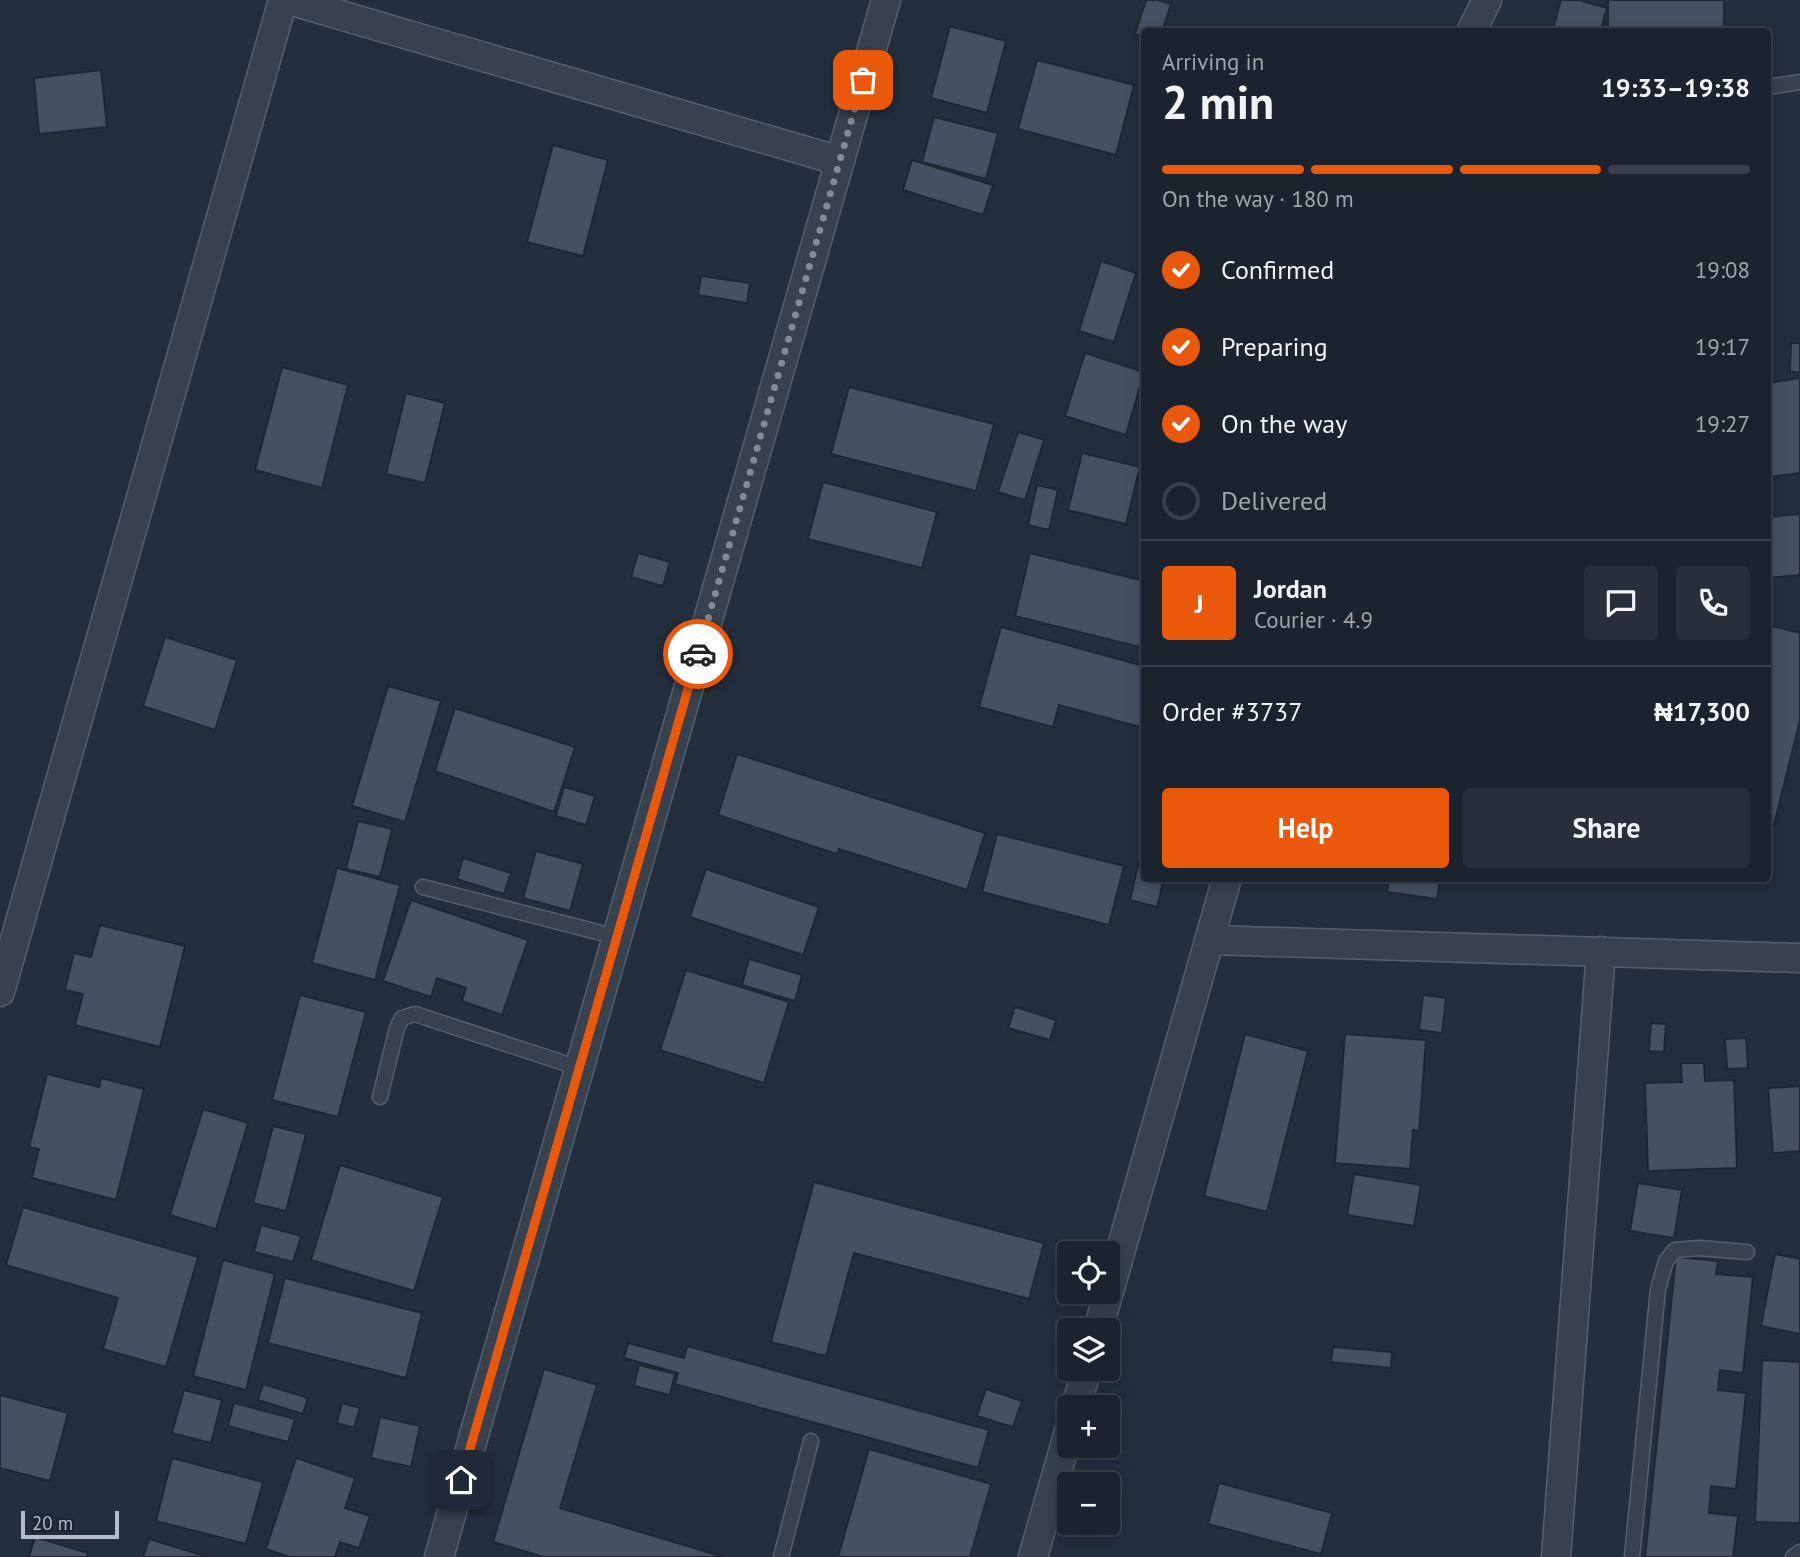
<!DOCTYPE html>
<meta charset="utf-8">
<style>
body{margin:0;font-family:"PT Sans",sans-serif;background:#282f3a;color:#f1f3f6;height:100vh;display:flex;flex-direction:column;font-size:26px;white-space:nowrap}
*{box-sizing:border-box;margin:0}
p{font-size:23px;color:#a0a4aa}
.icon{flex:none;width:38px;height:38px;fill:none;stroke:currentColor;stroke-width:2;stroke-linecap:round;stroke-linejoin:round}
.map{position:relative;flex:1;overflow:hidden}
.details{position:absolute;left:1141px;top:28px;width:630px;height:854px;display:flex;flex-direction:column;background:#1b232e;border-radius:7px;box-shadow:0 4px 18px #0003,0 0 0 2px #39404a}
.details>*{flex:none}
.controls{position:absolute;left:1057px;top:1241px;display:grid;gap:14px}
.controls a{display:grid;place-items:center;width:63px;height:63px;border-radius:7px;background:#1b232e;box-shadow:0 4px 18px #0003,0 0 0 2px #39404a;font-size:35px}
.scale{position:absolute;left:21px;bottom:18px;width:98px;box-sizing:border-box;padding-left:7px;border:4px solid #b4bcc9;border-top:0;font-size:19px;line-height:24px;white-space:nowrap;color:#b4bcc9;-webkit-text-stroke:5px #1d2633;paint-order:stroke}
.pin{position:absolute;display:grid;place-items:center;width:60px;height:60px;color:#fff;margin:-30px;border-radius:14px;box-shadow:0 4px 10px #0006}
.courier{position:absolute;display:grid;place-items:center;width:70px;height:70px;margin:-35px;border:5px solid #ea580c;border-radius:50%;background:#fff;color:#222;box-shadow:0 2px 9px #0007}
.overview em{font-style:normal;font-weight:600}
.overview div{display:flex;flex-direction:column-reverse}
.overview{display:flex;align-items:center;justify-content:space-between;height:119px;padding:0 21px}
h1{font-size:46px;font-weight:600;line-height:52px}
.bar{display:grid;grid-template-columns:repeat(4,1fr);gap:10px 7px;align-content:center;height:84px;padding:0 21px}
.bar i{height:9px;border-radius:5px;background:#39404a}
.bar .current{background:#ea580c}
.bar p{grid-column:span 4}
.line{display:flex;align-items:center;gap:18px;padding:0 21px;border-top:2px solid #39404a}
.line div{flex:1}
.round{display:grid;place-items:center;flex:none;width:74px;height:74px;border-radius:7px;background:#282f3a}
ol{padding:0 21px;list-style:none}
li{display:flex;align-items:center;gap:21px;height:77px}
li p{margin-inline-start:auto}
li .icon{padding:7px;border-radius:50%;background:#ea580c;color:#fff;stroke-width:4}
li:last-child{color:#a0a4aa}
li i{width:38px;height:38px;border:4px solid #39404a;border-radius:50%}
.primary-button{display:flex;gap:14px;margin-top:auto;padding:14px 21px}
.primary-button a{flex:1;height:80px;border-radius:7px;background:#ea580c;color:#fff;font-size:28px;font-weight:600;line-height:80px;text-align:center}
.primary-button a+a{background:#282f3a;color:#f1f3f6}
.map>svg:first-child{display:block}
</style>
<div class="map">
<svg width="1800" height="1557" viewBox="0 0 1800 1557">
<rect width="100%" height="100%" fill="#242f3e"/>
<g fill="#455162" stroke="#1f2835" stroke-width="2">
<polygon points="1146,0 1158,0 1171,4 1162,32 1144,32 1144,37 1135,34"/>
<polygon points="1561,0 1579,0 1607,8 1600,32 1552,32"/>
<rect x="1608" y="0" width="116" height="32"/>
<polygon points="950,26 1006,41 987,113 931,98"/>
<polygon points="1037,60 1134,85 1116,155 1018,129"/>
<polygon points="101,70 107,127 39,134 34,78"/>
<polygon points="934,117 998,133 986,179 922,162"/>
<polygon points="553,145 608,160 583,256 527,242"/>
<polygon points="912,160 993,185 983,215 903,190"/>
<polygon points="1101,261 1136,273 1114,342 1079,331"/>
<polygon points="701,276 750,283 747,303 698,295"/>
<polygon points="1791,343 1800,343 1800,372 1790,372"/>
<polygon points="1085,353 1144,372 1126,435 1065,416"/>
<polygon points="282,367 348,385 322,488 255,470"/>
<polygon points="1800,378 1800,473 1768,477 1768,383"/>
<polygon points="849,387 994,424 976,491 831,454"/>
<polygon points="406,393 445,403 425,483 386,474"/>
<polygon points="1018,432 1044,440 1025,500 998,492"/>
<polygon points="1082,453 1140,467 1126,524 1068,510"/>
<polygon points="823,482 937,512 922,568 808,539"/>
<polygon points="1037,485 1058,490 1049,530 1028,525"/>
<polygon points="1800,514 1800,575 1768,578 1768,517"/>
<polygon points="638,553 670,562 663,586 631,577"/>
<polygon points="1030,553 1144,581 1144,648 1015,616"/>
<polygon points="1768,625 1800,633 1800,720 1774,825 1768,823"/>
<polygon points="1001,627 1144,666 1144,728 1059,705 1053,727 979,707"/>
<polygon points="165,637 237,660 215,730 143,706"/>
<polygon points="388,686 441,701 405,822 352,806"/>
<polygon points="455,708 575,747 554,812 435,771"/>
<polygon points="737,754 985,833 967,890 839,849 837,854 718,815"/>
<polygon points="564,787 595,796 586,825 556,816"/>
<polygon points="358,821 392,829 380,877 346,869"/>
<polygon points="997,834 1124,866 1109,925 982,892"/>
<polygon points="536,851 583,864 570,911 523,898"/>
<polygon points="463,858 511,873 504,894 457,879"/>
<polygon points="1139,861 1144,863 1144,878 1164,878 1157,907 1130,900"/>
<polygon points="337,868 400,885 375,980 312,963"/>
<polygon points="706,869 819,907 803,955 690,917"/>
<polygon points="1389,878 1440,878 1437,899 1387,892"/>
<polygon points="411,900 528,940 502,1015 462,1001 466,988 437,978 431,997 383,981"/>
<polygon points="100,925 185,946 160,1047 75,1025 83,994 65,990 74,953 91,957"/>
<polygon points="749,959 802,975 795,1001 742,985"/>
<polygon points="686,970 789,1002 764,1083 660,1050"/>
<polygon points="300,995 366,1012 338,1117 272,1100"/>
<polygon points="1423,995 1446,998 1442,1033 1419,1030"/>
<polygon points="1015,1007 1056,1020 1050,1040 1008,1028"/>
<polygon points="1651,1023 1666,1024 1664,1052 1649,1051"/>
<polygon points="1245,1034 1308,1051 1267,1212 1204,1196"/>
<polygon points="1345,1034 1426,1040 1419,1131 1413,1130 1410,1169 1335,1163"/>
<polygon points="1746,1038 1748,1068 1727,1069 1725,1039"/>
<polygon points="1681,1063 1704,1063 1705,1081 1734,1080 1737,1168 1648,1171 1645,1083 1682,1082"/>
<polygon points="47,1074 99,1087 101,1078 144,1089 116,1200 32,1178 39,1149 29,1147"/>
<polygon points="1800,1086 1800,1151 1773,1153 1768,1088"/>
<polygon points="203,1109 248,1123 216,1229 170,1215"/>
<polygon points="273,1126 306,1134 286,1211 253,1203"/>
<polygon points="340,1165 443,1197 414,1291 311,1260"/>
<polygon points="1354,1174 1421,1185 1414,1226 1347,1215"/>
<polygon points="814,1182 1044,1243 1029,1299 854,1253 826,1356 771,1342"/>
<polygon points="1638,1183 1682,1190 1674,1238 1630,1231"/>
<polygon points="23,1207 198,1257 166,1367 103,1349 118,1298 6,1265"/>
<polygon points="261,1225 301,1236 293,1262 254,1252"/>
<polygon points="1775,1254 1800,1259 1800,1334 1761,1326"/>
<polygon points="1676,1257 1718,1261 1716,1274 1753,1277 1743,1373 1720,1370 1718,1390 1746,1393 1736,1489 1711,1486 1709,1513 1738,1516 1733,1557 1645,1557"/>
<polygon points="223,1260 275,1274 246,1390 193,1376"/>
<polygon points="285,1278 422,1313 406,1378 268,1343"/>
<polygon points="628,1343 684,1358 687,1346 989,1430 978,1468 675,1384 678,1373 624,1358"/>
<polygon points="1333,1347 1392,1352 1391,1368 1331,1362"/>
<polygon points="1762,1360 1800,1362 1800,1523 1755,1522"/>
<polygon points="639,1365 675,1374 670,1395 634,1386"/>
<polygon points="544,1369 597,1385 560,1508 724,1557 544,1557 493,1542"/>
<polygon points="263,1384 308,1398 303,1414 258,1400"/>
<polygon points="986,1389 1022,1401 1013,1427 977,1416"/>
<polygon points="184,1390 222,1400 211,1443 172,1433"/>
<polygon points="0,1395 68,1413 50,1481 0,1468"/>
<polygon points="234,1403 295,1419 288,1442 228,1426"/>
<polygon points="342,1403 360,1408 354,1428 337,1423"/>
<polygon points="380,1417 420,1426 411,1467 371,1458"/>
<polygon points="869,1449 991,1484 970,1557 838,1557"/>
<polygon points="172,1458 263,1482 246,1544 156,1521"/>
<polygon points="296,1458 355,1478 345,1508 370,1516 359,1548 340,1542 335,1557 290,1557 266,1549"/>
<polygon points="1219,1483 1332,1513 1321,1554 1208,1524"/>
<polygon points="35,1537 88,1553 87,1557 29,1557"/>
<polygon points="149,1539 208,1557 143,1557"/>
</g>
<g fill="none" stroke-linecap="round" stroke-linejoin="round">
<g stroke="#565f6c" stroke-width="17">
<g id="lane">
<polyline points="1768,87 1800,82"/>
<polyline points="423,887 617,937"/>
<polyline points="380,1097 397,1028 402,1018 415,1014 579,1068"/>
<polyline points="781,1557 811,1441"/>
<polyline points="1632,1557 1658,1289 1666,1261 1675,1250 1699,1248 1747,1252"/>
<polyline points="1793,1557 1800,1552"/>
</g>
</g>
<g stroke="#565f6c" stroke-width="31">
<g id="street">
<polyline points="289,0 840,161"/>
<polyline points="1471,32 1487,0"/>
<polyline points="1210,940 1800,958"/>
<polyline points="0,992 283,0"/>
<polyline points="1098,1330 1227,878"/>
<polyline points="1076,1407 1087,1368"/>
<polyline points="439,1557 886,0"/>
<polyline points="1033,1557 1069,1431"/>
<polyline points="1556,1557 1601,951"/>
</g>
</g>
<use href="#lane" stroke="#38414e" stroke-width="14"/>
<use href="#street" stroke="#38414e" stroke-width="28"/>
</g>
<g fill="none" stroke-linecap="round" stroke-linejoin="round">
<polyline stroke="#828b98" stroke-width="7" stroke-dasharray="0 12.6" points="698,654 863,80"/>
<polyline stroke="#ea580c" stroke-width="9" points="461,1480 698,654"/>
</g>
</svg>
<div class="controls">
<a><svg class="icon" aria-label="locate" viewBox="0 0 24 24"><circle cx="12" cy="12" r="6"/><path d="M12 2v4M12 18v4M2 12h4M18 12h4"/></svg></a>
<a><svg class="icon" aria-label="layers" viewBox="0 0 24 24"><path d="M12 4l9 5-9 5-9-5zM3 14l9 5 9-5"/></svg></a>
<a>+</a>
<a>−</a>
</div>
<div class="scale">20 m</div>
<div class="pin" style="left:863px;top:80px;background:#ea580c"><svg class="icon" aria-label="bag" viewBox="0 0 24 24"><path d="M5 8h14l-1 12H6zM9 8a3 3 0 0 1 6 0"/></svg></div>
<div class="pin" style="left:461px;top:1480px;background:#1f2937"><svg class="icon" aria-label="home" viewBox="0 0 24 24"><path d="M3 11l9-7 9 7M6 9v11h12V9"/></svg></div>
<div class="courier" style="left:698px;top:654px"><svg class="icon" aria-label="car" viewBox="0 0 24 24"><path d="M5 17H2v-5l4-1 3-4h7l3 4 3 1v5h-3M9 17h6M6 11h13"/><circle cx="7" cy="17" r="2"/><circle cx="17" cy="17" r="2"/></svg></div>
<section class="details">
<div class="overview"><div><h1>2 min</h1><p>Arriving in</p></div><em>19:33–19:38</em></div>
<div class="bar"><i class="current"></i><i class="current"></i><i class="current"></i><i></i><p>On the way · 180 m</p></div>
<ol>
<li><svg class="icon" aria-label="check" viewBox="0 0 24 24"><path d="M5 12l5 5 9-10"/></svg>Confirmed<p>19:08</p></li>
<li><svg class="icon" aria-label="check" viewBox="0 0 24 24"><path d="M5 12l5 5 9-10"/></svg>Preparing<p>19:17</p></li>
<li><svg class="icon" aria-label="check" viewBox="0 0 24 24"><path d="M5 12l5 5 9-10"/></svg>On the way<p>19:27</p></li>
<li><i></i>Delivered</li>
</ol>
<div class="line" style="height:126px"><b class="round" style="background:#ea580c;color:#fff">J</b><div><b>Jordan</b><p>Courier · 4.9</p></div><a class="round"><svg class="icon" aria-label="chat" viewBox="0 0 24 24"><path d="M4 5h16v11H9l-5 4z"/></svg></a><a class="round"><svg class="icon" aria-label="phone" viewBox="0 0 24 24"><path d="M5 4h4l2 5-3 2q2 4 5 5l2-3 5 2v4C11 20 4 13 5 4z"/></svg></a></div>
<div class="line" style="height:91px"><div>Order #3737</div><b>₦17,300</b></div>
<div class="primary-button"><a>Help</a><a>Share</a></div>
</section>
</div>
